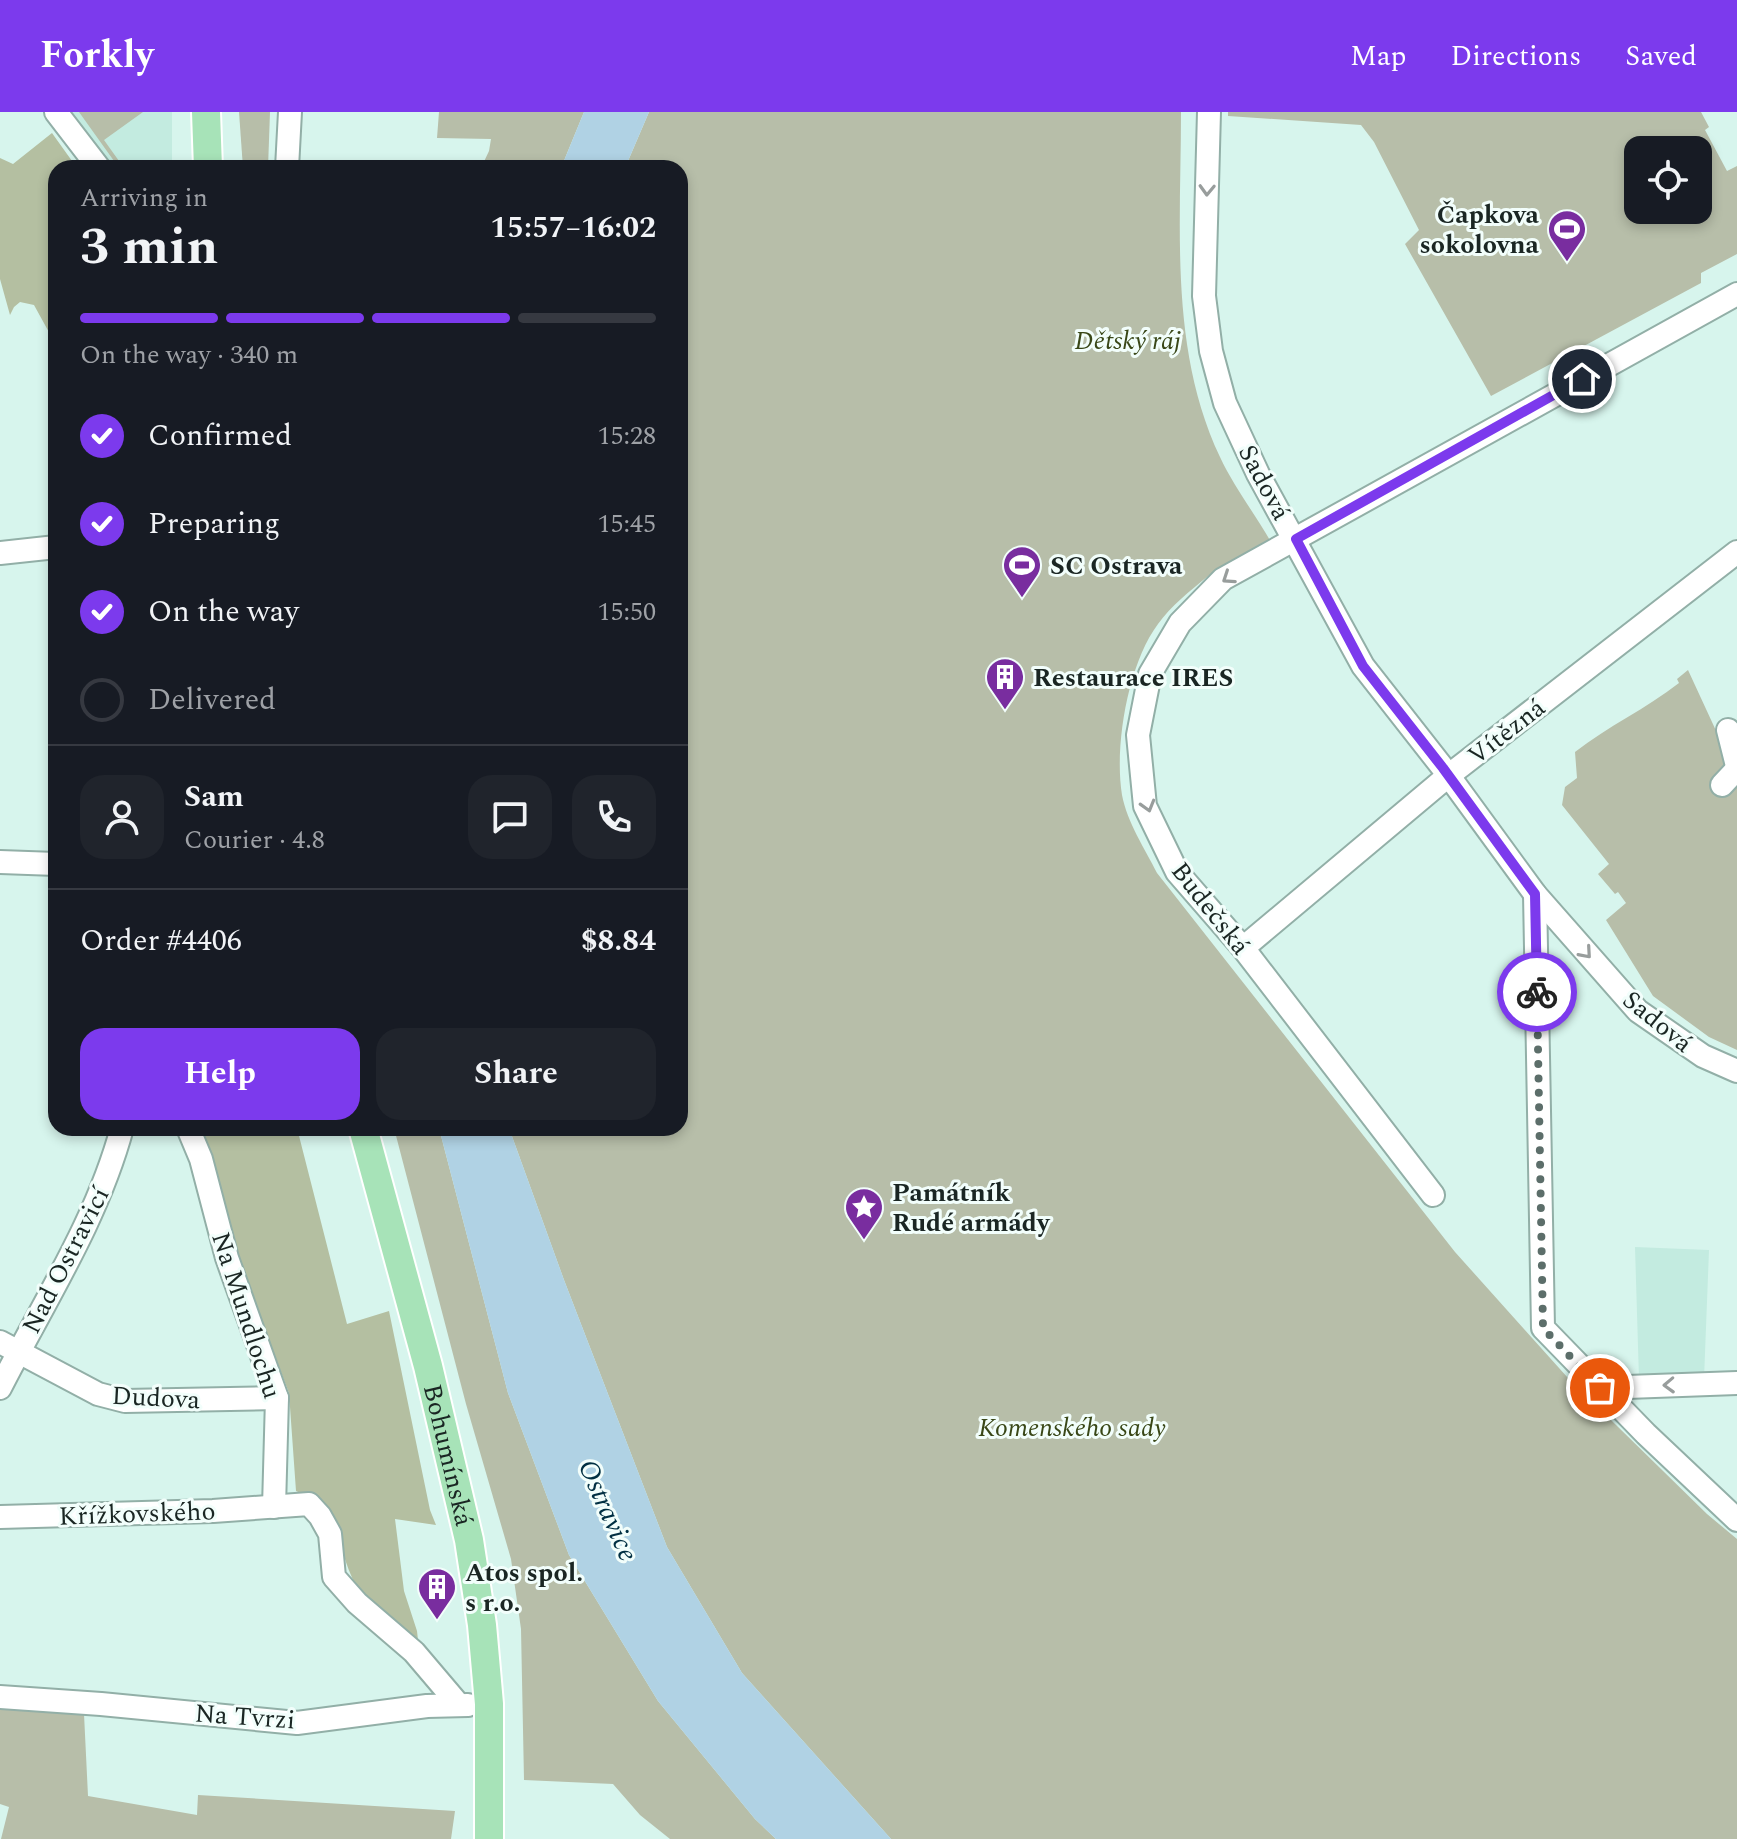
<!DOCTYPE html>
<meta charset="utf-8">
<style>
body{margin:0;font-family:Spectral,serif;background:#20242c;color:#f1f3f6;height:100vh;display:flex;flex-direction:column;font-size:30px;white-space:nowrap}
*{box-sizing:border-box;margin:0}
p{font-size:26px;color:#9ea1a6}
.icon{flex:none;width:44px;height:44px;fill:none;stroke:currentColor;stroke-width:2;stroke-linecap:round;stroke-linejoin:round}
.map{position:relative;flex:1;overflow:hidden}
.sheet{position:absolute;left:48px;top:48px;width:640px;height:976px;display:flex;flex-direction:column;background:#171b24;border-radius:24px;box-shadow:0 4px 12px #0003}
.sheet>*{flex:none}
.controls{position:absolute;left:1624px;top:24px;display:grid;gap:16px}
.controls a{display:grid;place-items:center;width:88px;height:88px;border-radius:16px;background:#171b24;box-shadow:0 4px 12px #0003;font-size:40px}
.pin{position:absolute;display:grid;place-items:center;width:68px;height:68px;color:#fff;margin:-34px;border:4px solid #fff;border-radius:50%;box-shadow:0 2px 8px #0007}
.courier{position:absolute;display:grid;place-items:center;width:80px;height:80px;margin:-40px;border:6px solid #7c3aed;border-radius:50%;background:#fff;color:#222;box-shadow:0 2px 10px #0007}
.summary em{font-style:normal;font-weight:700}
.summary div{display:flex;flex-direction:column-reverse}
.summary{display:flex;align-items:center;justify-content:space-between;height:136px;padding:0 32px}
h1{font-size:52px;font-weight:700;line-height:60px}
.bar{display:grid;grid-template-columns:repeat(4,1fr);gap:12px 8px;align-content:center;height:96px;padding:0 32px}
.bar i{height:10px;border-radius:6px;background:#363941}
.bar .active{background:#7c3aed}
.bar p{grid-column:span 4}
.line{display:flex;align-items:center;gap:20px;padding:0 32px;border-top:2px solid #363941}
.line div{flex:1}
.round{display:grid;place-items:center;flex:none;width:84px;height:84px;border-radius:24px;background:#20242c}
ol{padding:0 32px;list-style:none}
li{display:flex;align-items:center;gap:24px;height:88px}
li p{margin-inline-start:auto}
li .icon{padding:8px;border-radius:50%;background:#7c3aed;color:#fff;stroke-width:4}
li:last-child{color:#9ea1a6}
li i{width:44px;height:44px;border:4px solid #363941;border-radius:50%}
.button{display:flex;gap:16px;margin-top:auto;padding:16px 32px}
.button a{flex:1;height:92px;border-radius:24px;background:#7c3aed;color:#fff;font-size:32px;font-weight:700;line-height:92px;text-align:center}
.button a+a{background:#20242c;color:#f1f3f6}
header{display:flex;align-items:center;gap:48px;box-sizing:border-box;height:112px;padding:0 40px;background:#7c3aed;color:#fff}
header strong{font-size:38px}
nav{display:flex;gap:44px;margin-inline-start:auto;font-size:28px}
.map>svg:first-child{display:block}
</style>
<header>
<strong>Forkly</strong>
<nav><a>Map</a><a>Directions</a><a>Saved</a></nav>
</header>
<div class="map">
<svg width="1737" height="1727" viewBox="0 0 1737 1727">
<rect width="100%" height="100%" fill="#d7f5ed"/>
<g fill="#c3ebe0">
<polygon points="72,0 172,0 172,56 114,56"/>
<polygon points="1635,1135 1709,1138 1704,1267 1639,1267"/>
</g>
<g fill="#b7bea9" fill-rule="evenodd">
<polygon points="79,0 143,0 104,28 124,56 119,56"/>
<polygon points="239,0 270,0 268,56 243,56"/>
<polygon points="439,0 584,0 561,56 481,56 489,39 491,27 437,26"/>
<path d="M649 0H1181C1181 116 1169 237 1220 345 1234 375 1255 402 1271 430 1251 440 1224 450 1207 465 1191 478 1170 495 1158 512 1128 552 1114 634 1122 683 1127 710 1145 737 1157 761L1455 1140 1568 1266 1707 1402 1737 1427V1727H891L742 1561 667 1435 564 1168 509 1016H680V56H625Z"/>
<path d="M1228 0H1701L1709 15 1705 18 1727 59 1737 54V142L1701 161V171L1491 284 1405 132 1419 118 1374 30 1361 13 1228 4ZM1638 38H1698V98H1638Z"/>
<path d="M1688 558 1718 623 1737 617V938L1709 925 1653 884 1606 808 1626 791 1618 780 1615 782 1598 762 1609 752 1562 693 1565 675 1577 666 1575 640C1608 614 1646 597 1679 571L1677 567Z"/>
<polygon points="394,1016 439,1016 508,1281 569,1443 658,1589 755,1707 776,1727 670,1727 640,1703 613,1672 524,1668 521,1517 511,1447 466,1292"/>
<polygon points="0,1597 84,1602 88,1684 197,1703 198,1683 455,1699 451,1727 1,1727 9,1695 0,1692"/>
</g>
<g fill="#b4bfa1">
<polygon points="52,21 77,56 56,56 56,233 34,193 20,190 14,195 10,203 0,167 0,46 13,52"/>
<path d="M196 1016H297L347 1212 389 1199 430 1398 436 1413 395 1407 404 1479 417 1519 419 1537C404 1522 366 1491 357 1475 334 1436 346 1400 296 1379L289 1281 237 1145Z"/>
</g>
<g fill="#b0d2e4">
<polygon points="584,0 649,0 625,56 561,56"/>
<polygon points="439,1016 509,1016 564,1168 667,1435 742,1561 891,1727 776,1727 755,1707 658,1589 569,1443 508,1281"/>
</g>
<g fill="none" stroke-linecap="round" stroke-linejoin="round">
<g stroke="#92afa7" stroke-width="26">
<g id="minor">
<polyline points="56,0 99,56"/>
<polyline points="1209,0 1204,184 1211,239 1225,291 1258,362 1363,554 1443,656 1535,782 1638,899 1703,944 1737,959"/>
<polyline points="287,56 290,0"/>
<polyline points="0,441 56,435"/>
<polyline points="1728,618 1737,654"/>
<polyline points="1722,673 1737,657"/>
<polyline points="0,750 56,752"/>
<polyline points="1535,782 1543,1216 1646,1322 1737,1408"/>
<polyline points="1243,836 1448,664 1737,440"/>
<polyline points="188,1016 201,1047 227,1146 277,1286 274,1395"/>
<polyline points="1433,1083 1243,836 1177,760 1145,694 1138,623 1150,562 1180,511 1223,467 1737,182"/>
<polyline points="0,1230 98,1282 125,1289 277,1286"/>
<path d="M0 1276C43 1191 97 1109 122 1016"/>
<polyline points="1600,1276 1737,1271"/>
<polyline points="0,1405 213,1399 309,1392 320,1404 330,1422 334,1465 357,1491 414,1540 459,1593"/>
<polyline points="0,1585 101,1592 297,1611 427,1594 468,1593"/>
</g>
</g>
<g stroke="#fff" stroke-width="32">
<g id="major">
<polyline points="206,0 208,56"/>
<path id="s1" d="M363 1016 428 1254 469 1428 482 1513 489 1592V1727"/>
</g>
</g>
<use href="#minor" stroke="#fff" stroke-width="22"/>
<use href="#major" stroke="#a7e3b8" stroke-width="28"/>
</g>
<defs><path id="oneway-chevron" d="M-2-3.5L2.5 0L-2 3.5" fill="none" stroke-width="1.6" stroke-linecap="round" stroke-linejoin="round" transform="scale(2)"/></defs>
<g stroke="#989d9c">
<use href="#oneway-chevron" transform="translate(1207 78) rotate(92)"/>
<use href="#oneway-chevron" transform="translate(1228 466) rotate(146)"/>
<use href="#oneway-chevron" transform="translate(1148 694) rotate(74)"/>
<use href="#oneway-chevron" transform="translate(1586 841) rotate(49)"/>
<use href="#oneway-chevron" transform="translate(1669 1273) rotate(178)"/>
</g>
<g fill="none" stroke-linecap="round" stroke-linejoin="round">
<polyline stroke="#5c6e6a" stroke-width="8" stroke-dasharray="0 14.4" points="1537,880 1543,1216 1600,1276"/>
<polyline stroke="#7c3aed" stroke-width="10" points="1537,880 1535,782 1443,656 1363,554 1296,427 1582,267"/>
</g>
<defs>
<g id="stadium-pin" transform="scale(2)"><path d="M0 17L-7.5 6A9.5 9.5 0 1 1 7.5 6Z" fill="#792d9f" stroke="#f2fefb"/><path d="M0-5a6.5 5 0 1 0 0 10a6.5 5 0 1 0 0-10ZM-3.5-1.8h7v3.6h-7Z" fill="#fff"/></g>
<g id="building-pin" transform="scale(2)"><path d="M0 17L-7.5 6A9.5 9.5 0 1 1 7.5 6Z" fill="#792d9f" stroke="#f2fefb"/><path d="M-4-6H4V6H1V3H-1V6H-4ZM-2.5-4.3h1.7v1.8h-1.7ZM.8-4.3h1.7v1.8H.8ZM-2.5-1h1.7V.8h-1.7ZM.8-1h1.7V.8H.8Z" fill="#fff"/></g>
<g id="sight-pin" transform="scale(2)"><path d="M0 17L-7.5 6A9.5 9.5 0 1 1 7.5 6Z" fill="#792d9f" stroke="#f2fefb"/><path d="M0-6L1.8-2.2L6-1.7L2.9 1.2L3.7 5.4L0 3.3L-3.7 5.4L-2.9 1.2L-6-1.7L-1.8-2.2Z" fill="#fff"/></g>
</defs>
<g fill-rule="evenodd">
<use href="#stadium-pin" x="1567" y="117"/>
<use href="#stadium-pin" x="1022" y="453"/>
<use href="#building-pin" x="1005" y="565"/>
<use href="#sight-pin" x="864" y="1095"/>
<use href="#building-pin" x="437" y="1475"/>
</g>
<g text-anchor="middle" stroke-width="6" stroke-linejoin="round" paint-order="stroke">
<g font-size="26" font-weight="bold" fill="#1a2623" stroke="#f2fefb" text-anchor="start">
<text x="1539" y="111" text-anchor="end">Čapkova<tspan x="1539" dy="30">sokolovna</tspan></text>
<text x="1050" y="462">SC Ostrava</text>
<text x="1033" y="574">Restaurace IRES</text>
<text x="892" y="1089">Památník<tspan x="892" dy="30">Rudé armády</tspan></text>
<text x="465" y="1469">Atos spol.<tspan x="465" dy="30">s r.o.</tspan></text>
</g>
<g font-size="26" font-style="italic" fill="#394717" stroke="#f2fefb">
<text x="1128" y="237">Dětský ráj</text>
<text x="1072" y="1324">Komenského sady</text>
</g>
<g font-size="26" fill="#1a2623" stroke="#f2fefb">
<text transform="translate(1265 370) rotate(62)" y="9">Sadová</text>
<text transform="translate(1506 619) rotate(-38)" y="9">Vítězná</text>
<text transform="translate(1211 796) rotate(52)" y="9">Budečská</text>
<text transform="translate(1658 909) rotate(39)" y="9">Sadová</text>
<text transform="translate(65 1148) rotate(-63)" y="9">Nad Ostravicí</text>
<text transform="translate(247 1203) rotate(72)" y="9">Na Mundlochu</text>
<text transform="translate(156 1285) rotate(3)" y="9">Dudova</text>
<text dy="9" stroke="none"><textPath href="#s1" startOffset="338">Bohumínská</textPath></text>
<text transform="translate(137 1401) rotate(-2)" y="9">Křížkovského</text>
<text transform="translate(245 1604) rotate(4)" y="9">Na Tvrzi</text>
</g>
<g font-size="28" font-style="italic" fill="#002f42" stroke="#f2fefb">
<text transform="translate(609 1398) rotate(66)" y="10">Ostravice</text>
</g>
</g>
</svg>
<div class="controls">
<a><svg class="icon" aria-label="locate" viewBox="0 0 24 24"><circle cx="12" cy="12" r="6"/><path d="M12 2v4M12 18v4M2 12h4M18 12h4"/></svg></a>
</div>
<div class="pin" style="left:1600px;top:1276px;background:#ea580c"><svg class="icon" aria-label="bag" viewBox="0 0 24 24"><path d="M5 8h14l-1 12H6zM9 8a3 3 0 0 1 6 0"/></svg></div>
<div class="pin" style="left:1582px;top:267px;background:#1f2937"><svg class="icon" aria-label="home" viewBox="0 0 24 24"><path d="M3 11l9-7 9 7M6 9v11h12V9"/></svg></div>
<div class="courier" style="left:1537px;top:880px"><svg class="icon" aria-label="bike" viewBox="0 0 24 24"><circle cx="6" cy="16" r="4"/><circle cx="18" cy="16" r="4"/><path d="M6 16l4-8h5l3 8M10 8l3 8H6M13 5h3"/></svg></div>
<section class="sheet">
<div class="summary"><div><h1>3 min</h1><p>Arriving in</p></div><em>15:57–16:02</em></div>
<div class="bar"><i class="active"></i><i class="active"></i><i class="active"></i><i></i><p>On the way · 340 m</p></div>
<ol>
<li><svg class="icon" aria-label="check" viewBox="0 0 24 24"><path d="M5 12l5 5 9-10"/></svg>Confirmed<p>15:28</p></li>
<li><svg class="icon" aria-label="check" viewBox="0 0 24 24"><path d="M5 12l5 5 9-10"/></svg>Preparing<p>15:45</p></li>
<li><svg class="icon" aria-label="check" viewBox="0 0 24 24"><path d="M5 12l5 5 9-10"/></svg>On the way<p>15:50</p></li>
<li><i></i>Delivered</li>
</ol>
<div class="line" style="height:144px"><a class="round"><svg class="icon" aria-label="person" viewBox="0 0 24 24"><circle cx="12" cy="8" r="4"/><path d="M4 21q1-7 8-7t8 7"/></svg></a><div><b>Sam</b><p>Courier · 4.8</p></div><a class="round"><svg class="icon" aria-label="chat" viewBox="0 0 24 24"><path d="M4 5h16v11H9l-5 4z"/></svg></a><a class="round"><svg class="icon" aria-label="phone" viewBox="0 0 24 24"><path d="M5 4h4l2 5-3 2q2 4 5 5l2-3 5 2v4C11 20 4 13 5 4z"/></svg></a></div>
<div class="line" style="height:104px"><div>Order #4406</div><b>$8.84</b></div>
<div class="button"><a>Help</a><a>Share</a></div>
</section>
</div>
